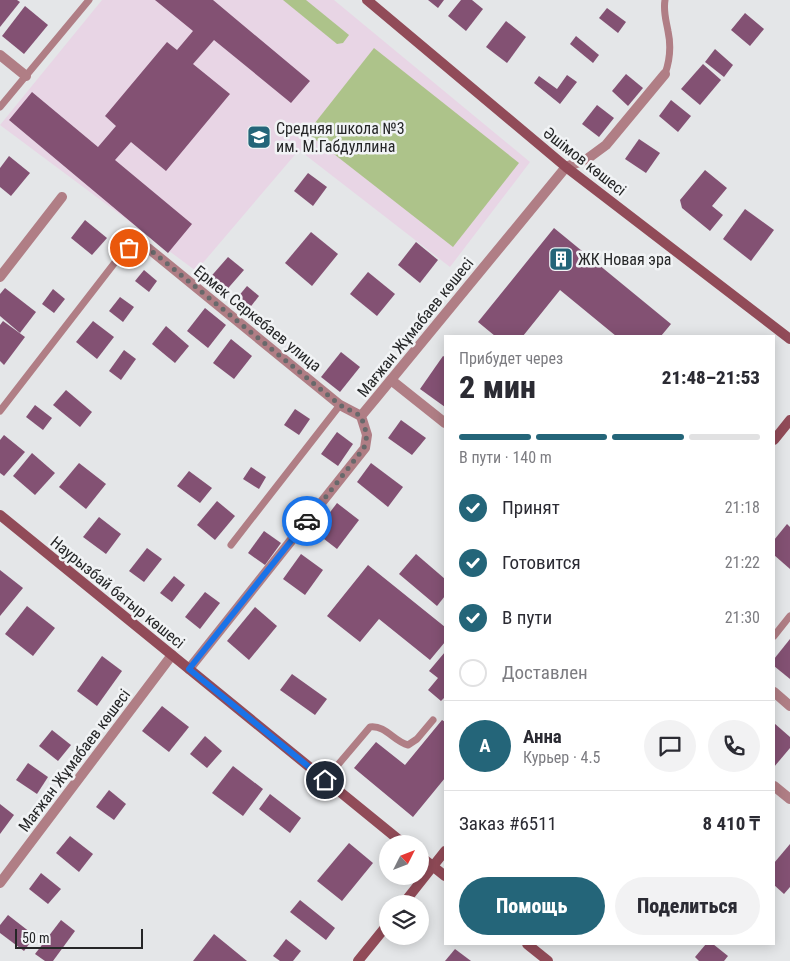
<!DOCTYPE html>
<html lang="ru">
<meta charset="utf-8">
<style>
body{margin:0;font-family:"Roboto Condensed",sans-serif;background:#f2f2f3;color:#2b2b33;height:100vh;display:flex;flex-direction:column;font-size:19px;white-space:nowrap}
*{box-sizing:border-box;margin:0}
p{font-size:16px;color:#7c7c81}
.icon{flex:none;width:28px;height:28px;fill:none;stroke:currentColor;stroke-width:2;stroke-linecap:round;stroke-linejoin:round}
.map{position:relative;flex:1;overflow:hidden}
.side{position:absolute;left:444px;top:335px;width:331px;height:610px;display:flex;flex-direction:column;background:#fff;border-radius:0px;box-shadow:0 2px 12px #0003}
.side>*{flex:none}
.needle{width:32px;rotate:48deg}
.buttons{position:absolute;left:379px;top:835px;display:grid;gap:10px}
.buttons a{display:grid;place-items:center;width:50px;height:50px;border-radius:50%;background:#fff;box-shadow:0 2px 12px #0003;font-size:25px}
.scale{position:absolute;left:15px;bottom:12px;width:128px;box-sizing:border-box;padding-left:5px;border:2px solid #252627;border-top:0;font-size:14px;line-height:18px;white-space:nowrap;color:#252627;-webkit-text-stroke:4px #f1f3f5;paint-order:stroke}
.pin{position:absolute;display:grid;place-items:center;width:42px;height:42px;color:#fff;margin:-21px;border:2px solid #fff;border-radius:50%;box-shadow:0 1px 5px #0007}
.courier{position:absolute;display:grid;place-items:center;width:50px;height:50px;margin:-25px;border:4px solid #1a73e8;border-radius:50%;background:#fff;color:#222;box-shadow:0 1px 6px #0007}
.headline em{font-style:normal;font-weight:800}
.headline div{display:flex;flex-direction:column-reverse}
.headline{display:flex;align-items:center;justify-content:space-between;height:85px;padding:0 15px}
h1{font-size:32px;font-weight:800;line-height:38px}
.bar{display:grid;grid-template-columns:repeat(4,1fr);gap:8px 5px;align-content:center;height:60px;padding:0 15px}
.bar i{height:6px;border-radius:4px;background:#e1e1e2}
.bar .active{background:#246579}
.bar p{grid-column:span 4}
.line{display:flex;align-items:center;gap:12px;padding:0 15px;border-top:1px solid #e1e1e2}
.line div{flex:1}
.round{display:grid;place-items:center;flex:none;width:52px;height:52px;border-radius:26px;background:#f2f2f3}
ol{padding:0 15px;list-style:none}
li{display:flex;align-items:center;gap:15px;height:55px}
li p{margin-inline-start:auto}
li .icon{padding:5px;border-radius:50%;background:#246579;color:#fff;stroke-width:4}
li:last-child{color:#7c7c81}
li i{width:28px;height:28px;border:2px solid #e1e1e2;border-radius:50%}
.cta{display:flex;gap:10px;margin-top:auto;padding:10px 15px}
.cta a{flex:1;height:58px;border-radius:30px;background:#246579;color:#fff;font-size:20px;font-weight:800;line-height:58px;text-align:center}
.cta a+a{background:#f2f2f3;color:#2b2b33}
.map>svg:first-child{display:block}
</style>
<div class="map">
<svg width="790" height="961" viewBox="0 0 790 961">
<rect width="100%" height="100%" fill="#e4e6e8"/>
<polygon fill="#e8d5e5" points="102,0 334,0 530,162 450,267 299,150 196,271 0,125"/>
<g fill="#adc38a">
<polygon points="283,0 306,0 349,35 343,43 337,44"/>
<polygon points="374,48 519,163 453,247 307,133"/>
</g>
<g fill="#835173">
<polygon points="0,0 17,0 20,2 0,27"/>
<polygon points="155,0 213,0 310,81 291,103 214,40 193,64 230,94 166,171 131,142 115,160 192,224 168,253 9,120 32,92 98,147 116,126 105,116 167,42 177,50 193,31"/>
<polygon points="428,0 444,0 438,8"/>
<polygon points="461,0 472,0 483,9 466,31 448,16"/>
<polygon points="25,6 48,25 24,54 2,36"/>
<polygon points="607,8 626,22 618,33 599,18"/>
<polygon points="745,13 764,29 750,46 731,30"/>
<polygon points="506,21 526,37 507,63 486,47"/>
<polygon points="576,36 599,55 593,63 570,44"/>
<polygon points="715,49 733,65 724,77 705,62"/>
<polygon points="703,64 721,80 700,105 681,89"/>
<polygon points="626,74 643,88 628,106 612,91"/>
<polygon points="567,75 577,82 560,104 534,83 539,76 557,89"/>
<polygon points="671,100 691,116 678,132 659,116"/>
<polygon points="597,105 614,118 599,137 582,124"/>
<polygon points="639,139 660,153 646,173 625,159"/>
<polygon points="9,156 30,173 11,196 0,187 0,168"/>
<polygon points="705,170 727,188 712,206 723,215 710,231 682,208 680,200"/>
<polygon points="308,173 327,187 313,206 294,191"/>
<polygon points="745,209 774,230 751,261 723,239"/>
<polygon points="85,220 107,238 92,255 71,238"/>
<polygon points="554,228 671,324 661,336 616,336 560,290 523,336 495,336 478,322"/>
<polygon points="311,232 338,254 312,286 285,263"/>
<polygon points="416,242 438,260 420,283 398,265"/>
<polygon points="228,257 244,270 223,294 207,281"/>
<polygon points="144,270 157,281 149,292 135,281"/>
<polygon points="368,272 395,294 377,316 350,294"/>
<polygon points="247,286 259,296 245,314 232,304"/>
<polygon points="5,288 36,312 20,333 0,316 0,294"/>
<polygon points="53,289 65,299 54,313 42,304"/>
<polygon points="120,297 134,307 123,322 109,311"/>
<polygon points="205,308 226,325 208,348 187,331"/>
<polygon points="3,321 25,337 4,365 0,361 0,325"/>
<polygon points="93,321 114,337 97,359 76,342"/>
<polygon points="166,326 189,346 175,363 152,344"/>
<polygon points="231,339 252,356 234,379 213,363"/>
<polygon points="124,350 136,359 121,380 109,371"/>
<polygon points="341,352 360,367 340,392 321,377"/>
<polygon points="443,356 445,357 445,407 420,389"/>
<polygon points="66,390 92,412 80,427 53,405"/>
<polygon points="35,405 52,418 43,430 26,417"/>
<polygon points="295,409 310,419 299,435 284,425"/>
<polygon points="401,420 426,438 412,455 388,438"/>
<polygon points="337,432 353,444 338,466 321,454"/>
<polygon points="4,435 25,452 4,476 0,473 0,440"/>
<polygon points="32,453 55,473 35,495 13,476"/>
<polygon points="79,463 106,484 86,509 59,487"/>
<polygon points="371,463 403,487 388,507 357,482"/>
<polygon points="251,467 266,477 259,489 243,479"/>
<polygon points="189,471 212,488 200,503 177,486"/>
<polygon points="217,501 235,516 215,540 197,525"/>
<polygon points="337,503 359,520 337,549 315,532"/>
<polygon points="99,517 121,534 106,554 83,537"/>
<polygon points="787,524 790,527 790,569 774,555 774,540"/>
<polygon points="264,531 281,543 265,565 248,553"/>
<polygon points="147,548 162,559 144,582 129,571"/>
<polygon points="301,554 323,570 305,595 283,579"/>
<polygon points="416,554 445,579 445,596 437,606 399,574"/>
<polygon points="368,565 445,627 445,642 430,660 379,619 360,642 327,616"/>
<polygon points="0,570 23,588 0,616"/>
<polygon points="174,576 185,585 172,602 160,593"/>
<polygon points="205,592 220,603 200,629 185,617"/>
<polygon points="27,606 55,628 33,656 5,634"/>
<polygon points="255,607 277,626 249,660 227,641"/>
<polygon points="790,639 790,679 774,666 774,659"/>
<polygon points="445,652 445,697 441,701 428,690 438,678 429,671"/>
<polygon points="102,656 122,671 97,706 77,691"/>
<polygon points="292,674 327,699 315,715 280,690"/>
<polygon points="162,706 189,727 169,752 142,731"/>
<polygon points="442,720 445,722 445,778 413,817 354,768 376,742 405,765"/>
<polygon points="774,723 790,737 790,748 774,767"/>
<polygon points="52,730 71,745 58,761 39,746"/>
<polygon points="205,736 222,751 207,768 190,754"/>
<polygon points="28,763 48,777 37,794 16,780"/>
<polygon points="233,766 263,789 243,816 212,793"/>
<polygon points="109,790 126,804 114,820 96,807"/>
<polygon points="270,794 301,818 290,833 259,809"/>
<polygon points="0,804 14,815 0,834"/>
<polygon points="70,836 93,854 79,872 56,853"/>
<polygon points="349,843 373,863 342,901 317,881"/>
<polygon points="790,844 790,887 784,894 774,885 774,863"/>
<polygon points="41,873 61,889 48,904 29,889"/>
<polygon points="300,900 335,928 326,940 290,912"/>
<polygon points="8,915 35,936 24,951 0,933 0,925"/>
<polygon points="61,920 75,931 53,961 45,961 35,954"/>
<polygon points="214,934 247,961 193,961"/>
<polygon points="286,939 301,951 293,961 280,961 273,956"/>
<polygon points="706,944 713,944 728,956 724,961 699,961 695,957"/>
<polygon points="455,949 471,961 445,961"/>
</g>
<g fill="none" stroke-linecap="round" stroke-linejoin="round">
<g stroke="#b07e85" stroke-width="7">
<path d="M665 74C670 60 671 45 668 31 666 20 663 11 665 0"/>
<polyline points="0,107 89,0"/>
<polyline points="0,411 123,252 135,245"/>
<polyline points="231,545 340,405"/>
<polyline points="774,636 790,616"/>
<path d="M325 780 370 727C386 725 394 742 408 745L417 739 433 720"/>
</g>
<g stroke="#b07e85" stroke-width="10">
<polyline points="0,55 26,76"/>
<polyline points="135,245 148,248 340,405 361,416"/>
<polyline points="0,277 62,197"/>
<polyline points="391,380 445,423"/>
<polyline points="189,669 365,448 367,435 361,416 376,398 566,167 587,159 606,145 665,74"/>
<polyline points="774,692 790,706"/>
<polyline points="774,786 790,799"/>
<polyline points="0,883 172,655"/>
</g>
<g stroke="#914b58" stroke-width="10">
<polyline points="367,0 566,167 790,339"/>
<polyline points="774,440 790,420"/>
<polyline points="0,515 404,844"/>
<polyline points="420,856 445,876"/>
<polyline points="403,904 445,851"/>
<polyline points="527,944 548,961"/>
<polyline points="358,961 388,924"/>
</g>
</g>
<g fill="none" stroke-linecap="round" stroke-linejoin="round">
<polyline stroke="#68696b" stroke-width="5" stroke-dasharray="0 9" points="129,248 135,245 148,248 340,405 361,416 367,435 364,448 307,521"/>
<polyline stroke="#1a73e8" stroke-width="6" points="307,521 189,669 325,780"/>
</g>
<defs>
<g id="school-square" transform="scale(1.25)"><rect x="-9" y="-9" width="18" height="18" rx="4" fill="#246579" stroke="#f1f3f5"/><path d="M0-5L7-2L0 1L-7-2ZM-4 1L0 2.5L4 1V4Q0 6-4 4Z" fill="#fff"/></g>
<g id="building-square" transform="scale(1.25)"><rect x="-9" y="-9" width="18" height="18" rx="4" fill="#246579" stroke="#f1f3f5"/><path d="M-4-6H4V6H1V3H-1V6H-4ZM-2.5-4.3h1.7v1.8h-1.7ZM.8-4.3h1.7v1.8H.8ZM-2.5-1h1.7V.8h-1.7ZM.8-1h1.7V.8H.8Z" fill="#fff"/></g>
</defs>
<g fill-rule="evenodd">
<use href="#school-square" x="259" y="137"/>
<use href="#building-square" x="561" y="259"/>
</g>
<g text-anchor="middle" stroke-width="5" stroke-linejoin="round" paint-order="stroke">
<g font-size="16" fill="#252627" stroke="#f1f3f5" text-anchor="start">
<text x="276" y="134">Средняя школа №3<tspan x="276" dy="18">им. М.Габдуллина</tspan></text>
<text x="578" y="265">ЖК Новая эра</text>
</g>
<g font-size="16" fill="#252627" stroke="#f1f3f5">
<text transform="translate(585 161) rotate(38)" y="6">Әшімов көшесі</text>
<text transform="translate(258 318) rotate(39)" y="6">Ермек Серкебаев улица</text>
<text transform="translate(415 327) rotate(-51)" y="6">Мағжан Жұмабаев көшесі</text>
<text transform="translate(118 592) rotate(39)" y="6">Наурызбай батыр көшесі</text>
<text transform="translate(74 760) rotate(-53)" y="6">Мағжан Жұмабаев көшесі</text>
</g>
</g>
</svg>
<div class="buttons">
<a><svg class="needle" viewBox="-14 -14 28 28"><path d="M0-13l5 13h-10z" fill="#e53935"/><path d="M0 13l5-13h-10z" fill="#7c7c81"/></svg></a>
<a><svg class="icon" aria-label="layers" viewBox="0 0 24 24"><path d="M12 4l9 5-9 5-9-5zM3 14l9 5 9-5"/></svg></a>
</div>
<div class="scale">50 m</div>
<div class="pin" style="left:129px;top:248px;background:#ea580c"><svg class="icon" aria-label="bag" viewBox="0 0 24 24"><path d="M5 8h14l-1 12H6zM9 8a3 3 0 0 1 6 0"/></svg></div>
<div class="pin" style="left:325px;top:780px;background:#1f2937"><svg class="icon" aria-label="home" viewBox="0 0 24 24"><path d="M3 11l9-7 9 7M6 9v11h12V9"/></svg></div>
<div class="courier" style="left:307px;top:521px"><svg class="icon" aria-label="car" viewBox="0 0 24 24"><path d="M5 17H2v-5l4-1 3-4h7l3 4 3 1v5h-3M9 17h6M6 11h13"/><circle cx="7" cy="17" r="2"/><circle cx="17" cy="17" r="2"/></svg></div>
<section class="side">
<div class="headline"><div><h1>2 мин</h1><p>Прибудет через</p></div><em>21:48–21:53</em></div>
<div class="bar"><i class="active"></i><i class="active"></i><i class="active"></i><i></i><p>В пути · 140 m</p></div>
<ol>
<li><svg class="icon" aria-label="check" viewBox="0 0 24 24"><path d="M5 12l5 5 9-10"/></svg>Принят<p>21:18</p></li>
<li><svg class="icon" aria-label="check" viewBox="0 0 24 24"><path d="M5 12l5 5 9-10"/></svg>Готовится<p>21:22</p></li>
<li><svg class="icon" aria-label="check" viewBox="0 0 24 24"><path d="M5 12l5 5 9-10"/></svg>В пути<p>21:30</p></li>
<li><i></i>Доставлен</li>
</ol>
<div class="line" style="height:90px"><b class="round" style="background:#246579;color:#fff">А</b><div><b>Анна</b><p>Курьер · 4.5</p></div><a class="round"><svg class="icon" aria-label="chat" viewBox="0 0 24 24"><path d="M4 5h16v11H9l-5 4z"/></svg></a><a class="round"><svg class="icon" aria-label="phone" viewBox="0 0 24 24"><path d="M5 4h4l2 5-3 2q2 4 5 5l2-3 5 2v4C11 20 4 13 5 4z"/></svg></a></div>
<div class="line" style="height:65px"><div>Заказ #6511</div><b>8 410 ₸</b></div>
<div class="cta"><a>Помощь</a><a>Поделиться</a></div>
</section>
</div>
